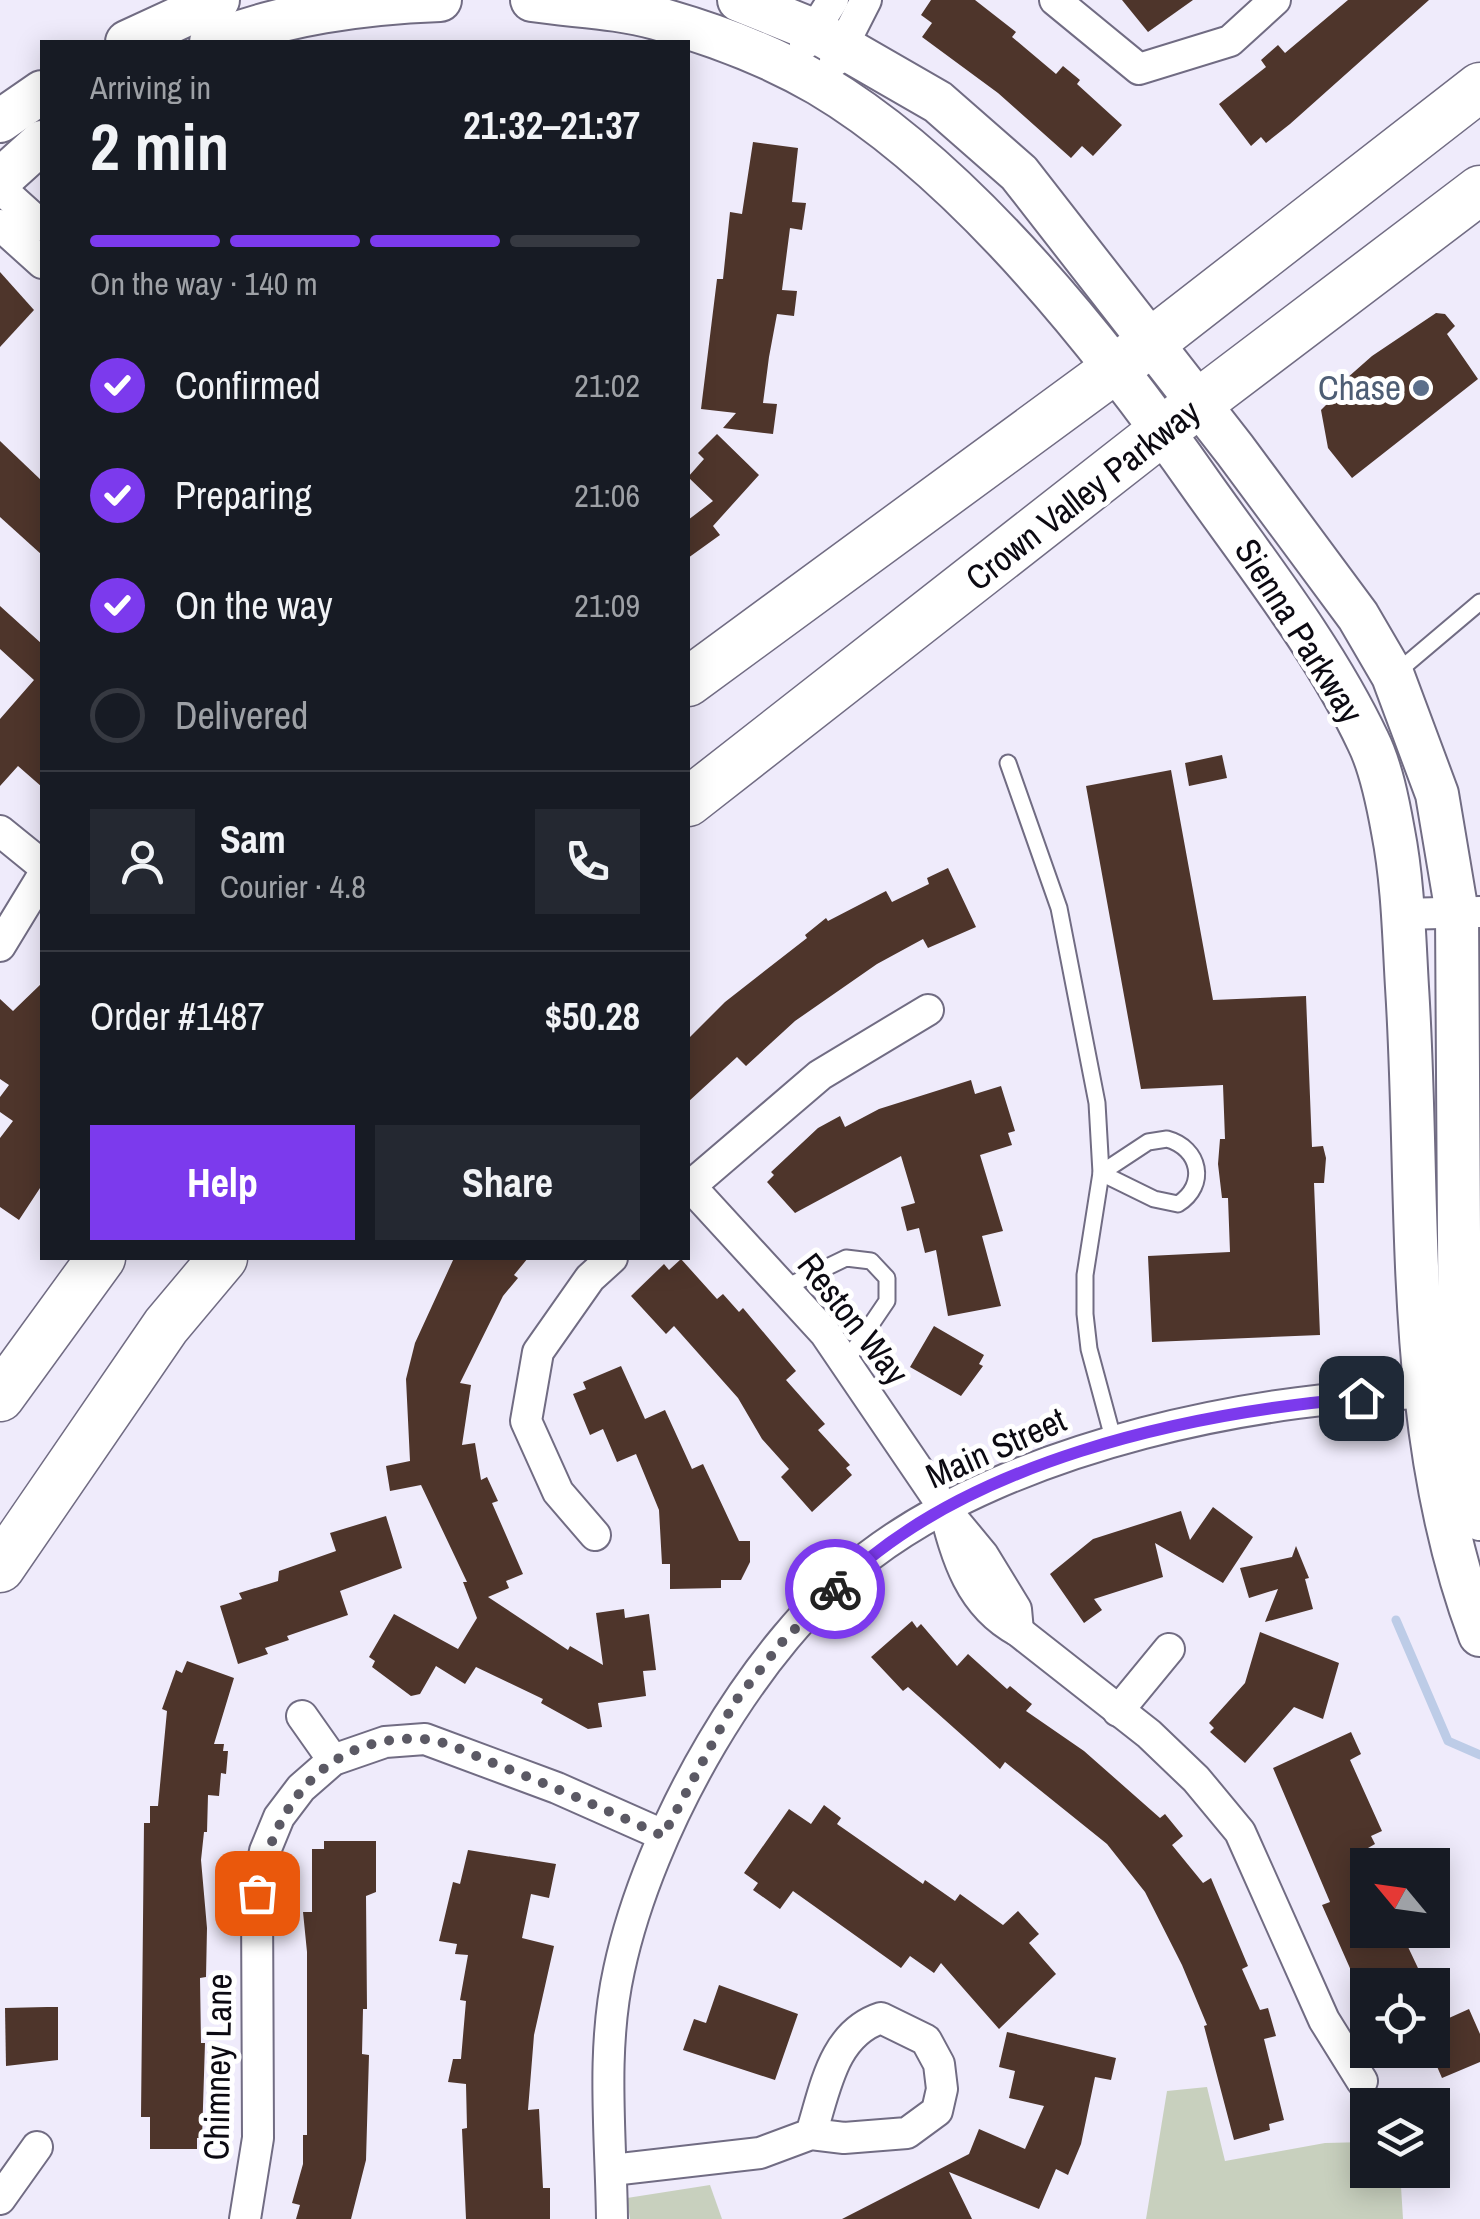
<!DOCTYPE html>
<meta charset="utf-8">
<style>
body{margin:0;font-family:"Archivo Narrow",sans-serif;background:#242831;color:#f1f3f6;height:100vh;display:flex;flex-direction:column;font-size:38px;white-space:nowrap}
*{box-sizing:border-box;margin:0}
p{font-size:32px;color:#9ea1a6}
.icon{flex:none;width:55px;height:55px;fill:none;stroke:currentColor;stroke-width:2;stroke-linecap:round;stroke-linejoin:round}
.map{position:relative;flex:1;overflow:hidden}
.drawer{position:absolute;left:40px;top:40px;width:650px;height:1220px;display:flex;flex-direction:column;background:#171b24;border-radius:0px;box-shadow:0 5px 25px #0003}
.drawer>*{flex:none}
.needle{width:65px;rotate:299deg}
.tools{position:absolute;left:1350px;top:1848px;display:grid;gap:20px}
.tools a{display:grid;place-items:center;width:100px;height:100px;border-radius:0px;background:#171b24;box-shadow:0 5px 25px #0003;font-size:50px}
.pin{position:absolute;display:grid;place-items:center;width:85px;height:85px;color:#fff;margin:-42px;border-radius:20px;box-shadow:0 5px 15px #0006}
.courier{position:absolute;display:grid;place-items:center;width:100px;height:100px;margin:-50px;border:8px solid #7c3aed;border-radius:50%;background:#fff;color:#222;box-shadow:0 2px 12px #0007}
.head em{font-style:normal;font-weight:800}
.head div{display:flex;flex-direction:column-reverse}
.head{display:flex;align-items:center;justify-content:space-between;height:170px;padding:0 50px}
h1{font-size:65px;font-weight:800;line-height:75px}
.bar{display:grid;grid-template-columns:repeat(4,1fr);gap:15px 10px;align-content:center;height:120px;padding:0 50px}
.bar i{height:12px;border-radius:8px;background:#363941}
.bar .selected{background:#7c3aed}
.bar p{grid-column:span 4}
.line{display:flex;align-items:center;gap:25px;padding:0 50px;border-top:2px solid #363941}
.line div{flex:1}
.round{display:grid;place-items:center;flex:none;width:105px;height:105px;border-radius:0px;background:#242831}
ol{padding:0 50px;list-style:none}
li{display:flex;align-items:center;gap:30px;height:110px}
li p{margin-inline-start:auto}
li .icon{padding:10px;border-radius:50%;background:#7c3aed;color:#fff;stroke-width:4}
li:last-child{color:#9ea1a6}
li i{width:55px;height:55px;border:5px solid #363941;border-radius:50%}
.action{display:flex;gap:20px;margin-top:auto;padding:20px 50px}
.action a{flex:1;height:115px;border-radius:0px;background:#7c3aed;color:#fff;font-size:40px;font-weight:800;line-height:115px;text-align:center}
.action a+a{background:#242831;color:#f1f3f6}
.map>svg:first-child{display:block}
</style>
<div class="map">
<svg width="1480" height="2219" viewBox="0 0 1480 2219">
<rect width="100%" height="100%" fill="#efebfb"/>
<g fill="#c8d0be">
<polygon points="1207,2087 1225,2161 1325,2143 1367,2142 1368,2170 1400,2170 1403,2219 1146,2219 1167,2091"/>
<polygon points="710,2185 722,2219 630,2219 627,2198"/>
</g>
<g fill="none" stroke-linecap="round" stroke-linejoin="round">
<polyline stroke="#bdcce7" stroke-width="9" points="1396,1620 1448,1741 1480,1755"/>
</g>
<g fill="#4e352b">
<polygon points="931,0 975,0 1016,32 1012,37 1056,74 1063,66 1080,80 1077,84 1122,125 1093,156 1082,146 1071,158 998,93 922,37 932,23 921,15"/>
<polygon points="1122,0 1193,0 1148,32"/>
<polygon points="1348,0 1429,0 1290,124 1266,143 1261,137 1251,146 1219,104 1266,67 1261,60 1278,45 1285,53"/>
<polygon points="753,142 798,148 792,202 806,203 802,230 790,228 782,290 797,291 794,316 777,314 769,357 763,403 777,404 773,434 723,428 736,413 701,409 717,279 723,279 730,212 742,214"/>
<polygon points="0,272 34,310 0,347"/>
<polygon points="1436,313 1445,314 1455,326 1447,334 1478,379 1352,478 1328,448 1321,410 1341,390 1338,386 1372,356"/>
<polygon points="717,434 759,475 713,526 720,535 688,558 688,520 713,501 688,477 704,459 698,453"/>
<polygon points="0,441 42,481 42,555 0,517"/>
<polygon points="0,606 42,644 42,787 18,766 0,786 0,719 34,680 0,649"/>
<polygon points="1222,755 1227,778 1189,786 1185,763"/>
<polygon points="1171,770 1213,1000 1306,996 1312,1147 1323,1146 1326,1158 1324,1183 1314,1183 1320,1335 1152,1342 1148,1256 1230,1252 1228,1198 1222,1198 1218,1164 1220,1139 1225,1139 1223,1085 1141,1089 1086,786"/>
<polygon points="948,868 976,927 928,948 923,939 877,964 795,1021 746,1066 737,1057 688,1102 688,1039 725,1002 807,938 805,935 826,918 828,921 886,891 892,902 929,884 927,878"/>
<polygon points="42,983 42,1185 19,1220 0,1207 0,1138 13,1121 0,1112 0,1097 9,1085 0,1079 0,999 13,1011"/>
<polygon points="971,1080 975,1094 1001,1086 1015,1131 1008,1133 1012,1145 980,1155 1003,1231 982,1236 1001,1306 948,1316 936,1250 925,1253 919,1228 907,1231 901,1207 915,1203 901,1156 795,1213 767,1182 774,1175 771,1172 818,1128 840,1116 845,1127 879,1109"/>
<polygon points="454,1258 528,1258 514,1275 518,1278 503,1296 460,1383 471,1385 462,1445 475,1443 481,1480 487,1477 498,1501 492,1503 523,1574 506,1581 509,1588 488,1597 568,1650 570,1646 603,1665 596,1613 624,1609 625,1618 649,1614 656,1670 643,1671 646,1696 598,1703 602,1727 588,1729 541,1703 543,1699 476,1667 465,1684 436,1666 420,1694 411,1696 372,1667 375,1661 369,1657 394,1614 458,1649 477,1618 463,1582 467,1582 421,1485 390,1491 386,1466 410,1461 406,1379 415,1343"/>
<polygon points="681,1259 717,1299 723,1294 739,1312 743,1308 796,1371 786,1380 825,1424 818,1430 850,1465 846,1468 852,1475 812,1512 781,1477 789,1469 762,1439 738,1398 674,1326 666,1334 631,1296 664,1264 669,1270"/>
<polygon points="934,1326 984,1355 979,1364 983,1366 961,1396 910,1367"/>
<polygon points="621,1366 645,1419 665,1410 692,1469 703,1464 739,1541 750,1541 750,1562 741,1580 721,1580 721,1588 670,1589 670,1564 662,1564 659,1510 636,1454 617,1462 603,1429 590,1435 573,1394 586,1389 583,1382"/>
<polygon points="1213,1507 1253,1537 1223,1583 1155,1543 1163,1577 1094,1599 1102,1610 1084,1623 1050,1574 1093,1539 1181,1511 1190,1540"/>
<polygon points="386,1516 402,1568 340,1591 348,1615 287,1636 289,1640 265,1648 268,1654 238,1664 220,1606 242,1599 239,1593 278,1581 279,1571 336,1551 330,1533"/>
<polygon points="1296,1546 1309,1578 1305,1579 1313,1609 1265,1622 1278,1589 1249,1598 1240,1568 1292,1557"/>
<polygon points="912,1621 917,1628 921,1624 957,1666 968,1654 1007,1689 1010,1686 1032,1704 1026,1711 1084,1751 1160,1818 1165,1814 1183,1836 1172,1845 1203,1883 1211,1878 1248,1966 1242,1969 1260,2010 1268,2008 1276,2036 1264,2039 1284,2120 1269,2124 1270,2130 1234,2140 1204,2026 1207,2025 1182,1965 1145,1892 1107,1844 1005,1762 1000,1769 908,1687 903,1691 871,1657"/>
<polygon points="1260,1632 1339,1663 1323,1719 1294,1707 1245,1763 1210,1732 1214,1728 1209,1723 1245,1683"/>
<polygon points="187,1661 234,1678 214,1744 224,1744 223,1751 228,1751 226,1774 221,1773 219,1796 208,1795 207,1832 204,1832 201,1860 207,1928 206,1977 200,1978 201,2043 205,2043 202,2138 197,2138 197,2149 150,2149 150,2117 141,2117 144,1823 150,1823 150,1806 158,1806 167,1711 162,1709 176,1670 182,1673"/>
<polygon points="1351,1732 1361,1754 1350,1760 1382,1831 1371,1836 1375,1844 1361,1852 1368,1868 1368,1930 1400,1930 1426,1985 1372,1985 1366,1970 1353,1975 1322,1905 1330,1902 1273,1768"/>
<polygon points="824,1805 841,1818 837,1824 923,1884 925,1880 955,1901 960,1894 1003,1925 1018,1911 1039,1934 1029,1943 1056,1974 999,2029 941,1963 934,1973 910,1956 901,1968 793,1891 780,1909 753,1890 758,1883 744,1873 789,1809 811,1824"/>
<polygon points="324,1841 376,1841 376,1892 366,1896 367,2009 363,2009 362,2054 369,2055 366,2160 351,2219 296,2219 300,2205 292,2203 303,2164 303,2135 307,2135 307,1952 303,1912 312,1912 312,1849 324,1849"/>
<polygon points="468,1850 556,1864 549,1898 531,1894 522,1938 554,1946 534,2035 528,2110 539,2109 543,2188 550,2188 550,2219 466,2219 462,2129 467,2128 466,2084 448,2082 453,2059 461,2059 466,2001 460,2000 468,1955 455,1954 457,1944 439,1941 453,1882 460,1884"/>
<polygon points="1432,1980 1449,2018 1469,2009 1480,2034 1480,2062 1442,2078 1432,2055"/>
<polygon points="719,1985 798,2014 775,2080 683,2050 694,2019 706,2023"/>
<polygon points="47,2007 58,2007 58,2060 6,2066 5,2008"/>
<polygon points="1007,2032 1116,2058 1111,2080 1095,2077 1081,2144 1068,2175 1056,2169 1039,2209 949,2172 972,2219 842,2219 969,2154 979,2129 1025,2149 1044,2106 1009,2098 1015,2071 999,2067"/>
</g>
<g fill="none" stroke-linecap="round" stroke-linejoin="round">
<g stroke="#716c83" stroke-width="19">
<g id="lane">
<polyline points="1396,673 1480,602"/>
<polyline points="1008,763 1059,908 1097,1103 1101,1173 1085,1275 1085,1314 1089,1349 1113,1438"/>
<path d="M1167 1139C1200 1148 1208 1185 1178 1204L1154 1199 1101 1173 1148 1142Z"/>
<polyline points="784,1288 846,1258 871,1261 887,1278 887,1301 845,1363"/>
</g>
</g>
<g stroke="#716c83" stroke-width="34">
<g id="street">
<polyline points="1055,0 1139,69 1230,41 1275,0"/>
<polyline points="805,44 833,0"/>
<polyline points="835,61 866,0"/>
<polyline points="0,188 42,226"/>
<polyline points="0,225 42,263"/>
<polyline points="0,831 42,865"/>
<polyline points="1402,914 1480,912"/>
<polyline points="0,946 42,877"/>
<polyline points="690,1186 825,1333 944,1508 983,1555 1016,1609 1018,1631"/>
<polyline points="688,1188 820,1075 928,1010"/>
<path d="M944 1508C957 1558 970 1605 1018 1631L1149 1734 1196 1779 1240 1832 1324 2020 1362 2081"/>
<polyline points="595,1535 558,1492 526,1421 538,1352 590,1278 612,1258"/>
<polyline points="1118,1711 1169,1649"/>
<polyline points="302,1716 333,1760"/>
<path d="M612 2170 760 2153 811 2134 844 2138 907 2133 937 2111 942 2089 939 2064 926 2040 881 2018C832 2034 825 2091 811 2134"/>
<polyline points="0,2199 37,2147"/>
<polyline points="245,2219 258,2138 257,1893 265,1851 279,1817 301,1788 333,1760 385,1742 425,1739 557,1788 663,1835"/>
<path d="M612 2219C611 2137 601 2051 619 1970 649 1829 753 1644 869 1556 1013 1446 1264 1393 1443 1393"/>
</g>
</g>
<g stroke="#716c83" stroke-width="46">
<g id="secondary">
<path d="M532 0C572 6 617 7 656 18 710 33 771 56 819 84 966 171 1107 350 1204 489 1261 569 1326 652 1368 741 1381 767 1388 803 1393 831 1403 882 1404 936 1407 987 1421 1204 1402 1428 1480 1635"/>
<polyline points="739,0 813,30 938,102 1019,173 1235,450 1358,616 1393,676 1437,794 1457,913 1460,1393 1480,1519"/>
<polyline points="127,42 218,0"/>
<path d="M211 42C285 14 360 3 440 0"/>
<polyline points="0,121 42,92"/>
<polyline points="0,180 42,142"/>
</g>
</g>
<g stroke="#716c83" stroke-width="51">
<g id="primary">
<polyline points="688,682 1161,335 1480,87"/>
<polyline points="688,802 1162,431 1480,190"/>
<polyline points="0,1397 101,1258"/>
<polyline points="0,1568 166,1326 223,1258"/>
</g>
</g>
<use href="#lane" stroke="#fff" stroke-width="15"/>
<use href="#street" stroke="#fff" stroke-width="30"/>
<use href="#secondary" stroke="#fff" stroke-width="42"/>
<use href="#primary" stroke="#fff" stroke-width="48"/>
</g>
<g fill="none" stroke-linecap="round" stroke-linejoin="round">
<path stroke="#5b5964" stroke-width="10" stroke-dasharray="0 18" d="M257 1893C274 1806 325 1734 423 1739 444 1740 468 1753 488 1761 547 1784 605 1809 663 1836L734 1703 783 1641 835 1589"/>
<path stroke="#7c3aed" stroke-width="12" d="M835 1589C963 1461 1186 1413 1361 1398"/>
</g>
<circle fill="#5c6f8a" stroke="#fff" stroke-width="4" cx="1421" cy="388" r="10"/>
<g text-anchor="middle" stroke-width="10" stroke-linejoin="round" paint-order="stroke">
<g font-size="35" fill="#4e5e75" stroke="#fff" text-anchor="end">
<text x="1401" y="400">Chase</text>
</g>
<g font-size="35" fill="#0c0a12" stroke="#fff">
<text transform="translate(1083 495) rotate(-38)" y="12">Crown Valley Parkway</text>
<text transform="translate(1299 631) rotate(58)" y="12">Sienna Parkway</text>
<text transform="translate(853 1319) rotate(52)" y="12">Reston Way</text>
<text transform="translate(996 1448) rotate(-24)" y="12">Main Street</text>
<text transform="translate(218 2067) rotate(-89)" y="12">Chimney Lane</text>
</g>
</g>
</svg>
<div class="tools">
<a><svg class="needle" viewBox="-14 -14 28 28"><path d="M0-13l5 13h-10z" fill="#e53935"/><path d="M0 13l5-13h-10z" fill="#9ea1a6"/></svg></a>
<a><svg class="icon" aria-label="locate" viewBox="0 0 24 24"><circle cx="12" cy="12" r="6"/><path d="M12 2v4M12 18v4M2 12h4M18 12h4"/></svg></a>
<a><svg class="icon" aria-label="layers" viewBox="0 0 24 24"><path d="M12 4l9 5-9 5-9-5zM3 14l9 5 9-5"/></svg></a>
</div>
<div class="pin" style="left:257px;top:1893px;background:#ea580c"><svg class="icon" aria-label="bag" viewBox="0 0 24 24"><path d="M5 8h14l-1 12H6zM9 8a3 3 0 0 1 6 0"/></svg></div>
<div class="pin" style="left:1361px;top:1398px;background:#1f2937"><svg class="icon" aria-label="home" viewBox="0 0 24 24"><path d="M3 11l9-7 9 7M6 9v11h12V9"/></svg></div>
<div class="courier" style="left:835px;top:1589px"><svg class="icon" aria-label="bike" viewBox="0 0 24 24"><circle cx="6" cy="16" r="4"/><circle cx="18" cy="16" r="4"/><path d="M6 16l4-8h5l3 8M10 8l3 8H6M13 5h3"/></svg></div>
<section class="drawer">
<div class="head"><div><h1>2 min</h1><p>Arriving in</p></div><em>21:32–21:37</em></div>
<div class="bar"><i class="selected"></i><i class="selected"></i><i class="selected"></i><i></i><p>On the way · 140 m</p></div>
<ol>
<li><svg class="icon" aria-label="check" viewBox="0 0 24 24"><path d="M5 12l5 5 9-10"/></svg>Confirmed<p>21:02</p></li>
<li><svg class="icon" aria-label="check" viewBox="0 0 24 24"><path d="M5 12l5 5 9-10"/></svg>Preparing<p>21:06</p></li>
<li><svg class="icon" aria-label="check" viewBox="0 0 24 24"><path d="M5 12l5 5 9-10"/></svg>On the way<p>21:09</p></li>
<li><i></i>Delivered</li>
</ol>
<div class="line" style="height:180px"><a class="round"><svg class="icon" aria-label="person" viewBox="0 0 24 24"><circle cx="12" cy="8" r="4"/><path d="M4 21q1-7 8-7t8 7"/></svg></a><div><b>Sam</b><p>Courier · 4.8</p></div><a class="round"><svg class="icon" aria-label="phone" viewBox="0 0 24 24"><path d="M5 4h4l2 5-3 2q2 4 5 5l2-3 5 2v4C11 20 4 13 5 4z"/></svg></a></div>
<div class="line" style="height:130px"><div>Order #1487</div><b>$50.28</b></div>
<div class="action"><a>Help</a><a>Share</a></div>
</section>
</div>
